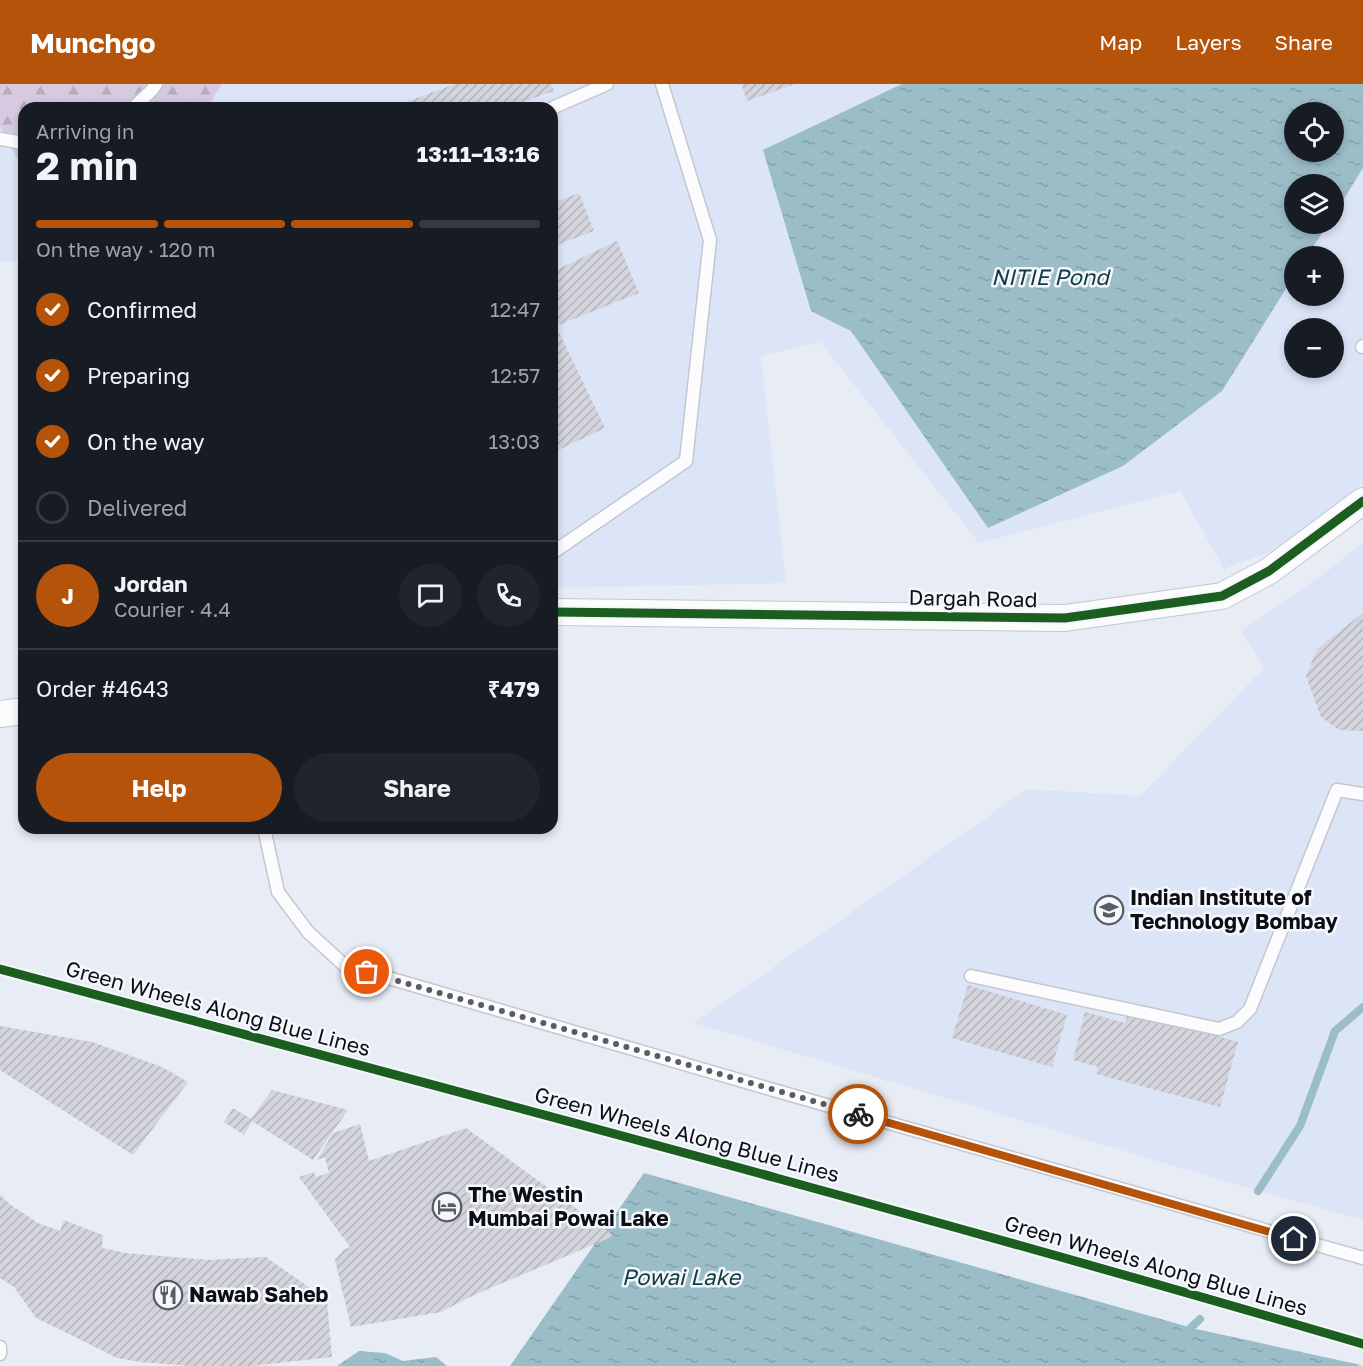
<!DOCTYPE html>
<meta charset="utf-8">
<style>
body{margin:0;font-family:"Golos Text",sans-serif;background:#20242c;color:#f1f3f6;height:100vh;display:flex;flex-direction:column;font-size:22px;white-space:nowrap}
*{box-sizing:border-box;margin:0}
p{font-size:20px;color:#9ea1a6}
.icon{flex:none;width:33px;height:33px;fill:none;stroke:currentColor;stroke-width:2;stroke-linecap:round;stroke-linejoin:round}
.map{position:relative;flex:1;overflow:hidden}
.drawer{position:absolute;left:18px;top:18px;width:540px;height:732px;display:flex;flex-direction:column;background:#171b24;border-radius:18px;box-shadow:0 3px 9px #0003}
.drawer>*{flex:none}
.tools{position:absolute;left:1284px;top:18px;display:grid;gap:12px}
.tools a{display:grid;place-items:center;width:60px;height:60px;border-radius:50%;background:#171b24;box-shadow:0 3px 9px #0003;font-size:30px}
.pin{position:absolute;display:grid;place-items:center;width:51px;height:51px;color:#fff;margin:-26px;border:3px solid #fff;border-radius:50%;box-shadow:0 2px 6px #0007}
.courier{position:absolute;display:grid;place-items:center;width:60px;height:60px;margin:-30px;border:4px solid #b45309;border-radius:50%;background:#fff;color:#222;box-shadow:0 2px 8px #0007}
.headline em{font-style:normal;font-weight:700}
.headline div{display:flex;flex-direction:column-reverse}
.headline{display:flex;align-items:center;justify-content:space-between;height:102px;padding:0 18px}
h1{font-size:39px;font-weight:700;line-height:45px}
.bar{display:grid;grid-template-columns:repeat(4,1fr);gap:9px 6px;align-content:center;height:72px;padding:0 18px}
.bar i{height:8px;border-radius:4px;background:#363941}
.bar .current{background:#b45309}
.bar p{grid-column:span 4}
.line{display:flex;align-items:center;gap:15px;padding:0 18px;border-top:2px solid #363941}
.line div{flex:1}
.round{display:grid;place-items:center;flex:none;width:63px;height:63px;border-radius:32px;background:#20242c}
ol{padding:0 18px;list-style:none}
li{display:flex;align-items:center;gap:18px;height:66px}
li p{margin-inline-start:auto}
li .icon{padding:6px;border-radius:50%;background:#b45309;color:#fff;stroke-width:4}
li:last-child{color:#9ea1a6}
li i{width:33px;height:33px;border:3px solid #363941;border-radius:50%}
.button{display:flex;gap:12px;margin-top:auto;padding:12px 18px}
.button a{flex:1;height:69px;border-radius:36px;background:#b45309;color:#fff;font-size:24px;font-weight:700;line-height:69px;text-align:center}
.button a+a{background:#20242c;color:#f1f3f6}
header{display:flex;align-items:center;gap:36px;box-sizing:border-box;height:84px;padding:0 30px;background:#b45309;color:#fff}
header strong{font-size:28px}
nav{display:flex;gap:33px;margin-inline-start:auto;font-size:21px}
.map>svg:first-child{display:block}
</style>
<header>
<strong>Munchgo</strong>
<nav><a>Map</a><a>Layers</a><a>Share</a></nav>
</header>
<div class="map">
<svg width="1363" height="1282" viewBox="0 0 1363 1282">
<defs>
<pattern id="forest-firs" width="22" height="20" patternUnits="userSpaceOnUse" patternTransform="scale(1.5)"><rect width="22" height="20" fill="#d5cae0"/><path d="M5 1l3.5 6h-7zM16 11l3.5 6h-7z" fill="#b6acbf"/></pattern>
<pattern id="water-ripples" width="26" height="14" patternUnits="userSpaceOnUse" patternTransform="scale(1.5)"><rect width="26" height="14" fill="#9bbdc8"/><path d="M2 4q2-2 4 0t4 0M15 11q2-2 4 0t4 0" fill="none" stroke="#84a1ab"/></pattern>
<pattern id="building-hatch" width="6" height="6" patternUnits="userSpaceOnUse" patternTransform="scale(1.5)"><rect width="6" height="6" fill="#d3d4dc"/><path d="M-1 1l2-2M0 6l6-6M5 7l2-2" fill="none" stroke="#b4b5bc"/></pattern>
</defs>
<rect width="100%" height="100%" fill="#e8ecf5"/>
<g fill="#dce5f8" fill-rule="evenodd">
<path d="M0 0H1363V401L1274 466 1224 485 1180 407 979 459 820 258 761 272 786 499 552 504V24H24V176L0 178ZM1294 28H1334V68H1294ZM1294 100H1334V140H1294ZM1294 172H1334V212H1294ZM1294 244H1334V284H1294Z"/>
<polygon points="1363,458 1363,1136 1258,1107 694,939 1027,705 1140,712 1264,584 1241,547 1336,481"/>
</g>
<polygon fill="url(#forest-firs)" points="0,0 222,0 207,24 24,24 24,87 0,43"/>
<g fill="url(#water-ripples)" fill-rule="evenodd">
<path d="M902 0H1363V84L1334 131V100H1294V140H1328L1307 172H1294V192L1222 307 1123 382 988 444 851 247 811 227 763 66ZM1294 28H1334V68H1294Z"/>
<polygon points="644,1089 1196,1245 1361,1281 1357,1282 510,1282"/>
<polygon points="359,1267 385,1269 403,1277 436,1273 447,1282 337,1282"/>
</g>
<g fill="none" stroke-linecap="round" stroke-linejoin="round">
<g stroke="#9bbdc8" stroke-width="8">
<polyline points="1258,1107 1300,1042 1335,947 1363,923"/>
<polyline points="1184,1250 1200,1235"/>
</g>
</g>
<g fill="url(#building-hatch)">
<polygon points="455,0 551,0 554,7 505,24 390,24"/>
<polygon points="741,0 795,0 747,17"/>
<polygon points="579,109 594,147 552,163 552,119"/>
<polygon points="617,157 639,209 556,242 605,344 552,369 552,188"/>
<polygon points="1363,529 1363,647 1339,646 1321,633 1306,592 1317,565"/>
<polygon points="968,901 1067,931 1052,983 952,954"/>
<polygon points="1085,928 1125,939 1128,928 1238,958 1220,1023 1096,990 1098,983 1073,976"/>
<polygon points="0,942 92,958 162,983 188,998 133,1071 0,986"/>
<polygon points="272,1006 348,1026 313,1076 252,1037 244,1051 224,1038 233,1024 251,1035"/>
<polygon points="360,1040 369,1077 466,1044 614,1152 474,1211 441,1228 351,1243 335,1176 343,1166 350,1163 299,1093 314,1088 316,1093 329,1089 325,1073 317,1076 333,1049"/>
<polygon points="0,1111 11,1121 38,1139 60,1147 64,1136 103,1151 102,1164 126,1169 208,1176 266,1173 327,1216 332,1273 252,1282 190,1282 141,1278 117,1274 75,1253 36,1234 14,1203 0,1194"/>
</g>
<g fill="none" stroke-linecap="round" stroke-linejoin="round">
<g stroke="#c3c7cf" stroke-width="15">
<g id="lane">
<polyline points="133,24 152,6 156,0"/>
<polyline points="552,24 607,0"/>
<polyline points="0,55 24,59"/>
<polyline points="1362,263 1363,262"/>
<polyline points="552,469 686,377 710,156 662,0"/>
<polyline points="264,744 278,808 308,848 344,881 770,1005 1363,1174"/>
<polyline points="971,892 1219,945 1237,938 1250,925 1337,706 1363,710"/>
<polyline points="0,1263 0,1270"/>
</g>
</g>
<g stroke="#c3c7cf" stroke-width="28">
<g id="street">
<polyline points="552,528 1065,534 1222,512 1269,487 1363,417"/>
<polyline points="0,630 24,627"/>
</g>
</g>
<use href="#lane" stroke="#fcfcfe" stroke-width="12"/>
<use href="#street" stroke="#fcfcfe" stroke-width="26"/>
<g stroke="#f5f7fc" stroke-width="13">
<g id="cycleway">
<polyline points="552,528 1065,534 1222,512 1269,487 1363,417"/>
<path d="M0 885C455 1007 911 1127 1363 1260"/>
</g>
</g>
<use href="#cycleway" stroke="#1b5e20" stroke-width="9"/>
</g>
<g fill="none" stroke-linecap="round" stroke-linejoin="round">
<polyline stroke="#585c63" stroke-width="6" stroke-dasharray="0 10.8" points="367,888 858,1030"/>
<polyline stroke="#b45309" stroke-width="8" points="858,1030 1294,1155"/>
</g>
<defs>
<g id="university-ring" transform="scale(1.5)"><circle r="9.5" fill="#f5f7fc" stroke="#585c63" stroke-width="1.5"/><path d="M0-5L7-2L0 1L-7-2ZM-4 1L0 2.5L4 1V4Q0 6-4 4Z" fill="#585c63"/></g>
<g id="hotel-ring" transform="scale(1.5)"><circle r="9.5" fill="#f5f7fc" stroke="#585c63" stroke-width="1.5"/><path d="M-6-4.5h1.5V1H6V5H4.5V3h-9V5H-6ZM-4 0a1.8 1.8 0 1 1 3.6 0ZM.5 0V-2.5h3Q6-2.5 6 0Z" fill="#585c63"/></g>
<g id="restaurant-ring" transform="scale(1.5)"><circle r="9.5" fill="#f5f7fc" stroke="#585c63" stroke-width="1.5"/><path d="M-5-6h1v4h1v-4h1v4h1v-4h1v5L-1.5 .5V6h-2V.5L-5-1ZM5-6V6H3V1.5H1.5Q1.5-4 5-6Z" fill="#585c63"/></g>
</defs>
<g fill-rule="evenodd">
<use href="#university-ring" x="1109" y="826"/>
<use href="#hotel-ring" x="447" y="1123"/>
<use href="#restaurant-ring" x="168" y="1211"/>
</g>
<g text-anchor="middle" stroke-width="5" stroke-linejoin="round" paint-order="stroke">
<g font-size="21" fill="#0b0e15" stroke="#f5f7fc">
<text transform="translate(973 515) rotate(1)" y="7">Dargah Road</text>
<text transform="translate(218 925) rotate(15)" y="7">Green Wheels Along Blue Lines</text>
<text transform="translate(687 1051) rotate(15)" y="7">Green Wheels Along Blue Lines</text>
<text transform="translate(1156 1182) rotate(16)" y="7">Green Wheels Along Blue Lines</text>
</g>
<g font-size="21" font-weight="bold" fill="#0b0e15" stroke="#f5f7fc" text-anchor="start">
<text x="1130" y="821">Indian Institute of<tspan x="1130" dy="24">Technology Bombay</tspan></text>
<text x="468" y="1118">The Westin<tspan x="468" dy="24">Mumbai Powai Lake</tspan></text>
<text x="189" y="1218">Nawab Saheb</text>
</g>
<g font-size="22" font-style="italic" fill="#0f3b45" stroke="#f5f7fc">
<text x="1050" y="201">NITIE Pond</text>
<text x="681" y="1201">Powai Lake</text>
</g>
</g>
</svg>
<div class="tools">
<a><svg class="icon" aria-label="locate" viewBox="0 0 24 24"><circle cx="12" cy="12" r="6"/><path d="M12 2v4M12 18v4M2 12h4M18 12h4"/></svg></a>
<a><svg class="icon" aria-label="layers" viewBox="0 0 24 24"><path d="M12 4l9 5-9 5-9-5zM3 14l9 5 9-5"/></svg></a>
<a>+</a>
<a>−</a>
</div>
<div class="pin" style="left:367px;top:888px;background:#ea580c"><svg class="icon" aria-label="bag" viewBox="0 0 24 24"><path d="M5 8h14l-1 12H6zM9 8a3 3 0 0 1 6 0"/></svg></div>
<div class="pin" style="left:1294px;top:1155px;background:#1f2937"><svg class="icon" aria-label="home" viewBox="0 0 24 24"><path d="M3 11l9-7 9 7M6 9v11h12V9"/></svg></div>
<div class="courier" style="left:858px;top:1030px"><svg class="icon" aria-label="bike" viewBox="0 0 24 24"><circle cx="6" cy="16" r="4"/><circle cx="18" cy="16" r="4"/><path d="M6 16l4-8h5l3 8M10 8l3 8H6M13 5h3"/></svg></div>
<section class="drawer">
<div class="headline"><div><h1>2 min</h1><p>Arriving in</p></div><em>13:11–13:16</em></div>
<div class="bar"><i class="current"></i><i class="current"></i><i class="current"></i><i></i><p>On the way · 120 m</p></div>
<ol>
<li><svg class="icon" aria-label="check" viewBox="0 0 24 24"><path d="M5 12l5 5 9-10"/></svg>Confirmed<p>12:47</p></li>
<li><svg class="icon" aria-label="check" viewBox="0 0 24 24"><path d="M5 12l5 5 9-10"/></svg>Preparing<p>12:57</p></li>
<li><svg class="icon" aria-label="check" viewBox="0 0 24 24"><path d="M5 12l5 5 9-10"/></svg>On the way<p>13:03</p></li>
<li><i></i>Delivered</li>
</ol>
<div class="line" style="height:108px"><b class="round" style="background:#b45309;color:#fff">J</b><div><b>Jordan</b><p>Courier · 4.4</p></div><a class="round"><svg class="icon" aria-label="chat" viewBox="0 0 24 24"><path d="M4 5h16v11H9l-5 4z"/></svg></a><a class="round"><svg class="icon" aria-label="phone" viewBox="0 0 24 24"><path d="M5 4h4l2 5-3 2q2 4 5 5l2-3 5 2v4C11 20 4 13 5 4z"/></svg></a></div>
<div class="line" style="height:78px"><div>Order #4643</div><b>₹479</b></div>
<div class="button"><a>Help</a><a>Share</a></div>
</section>
</div>
